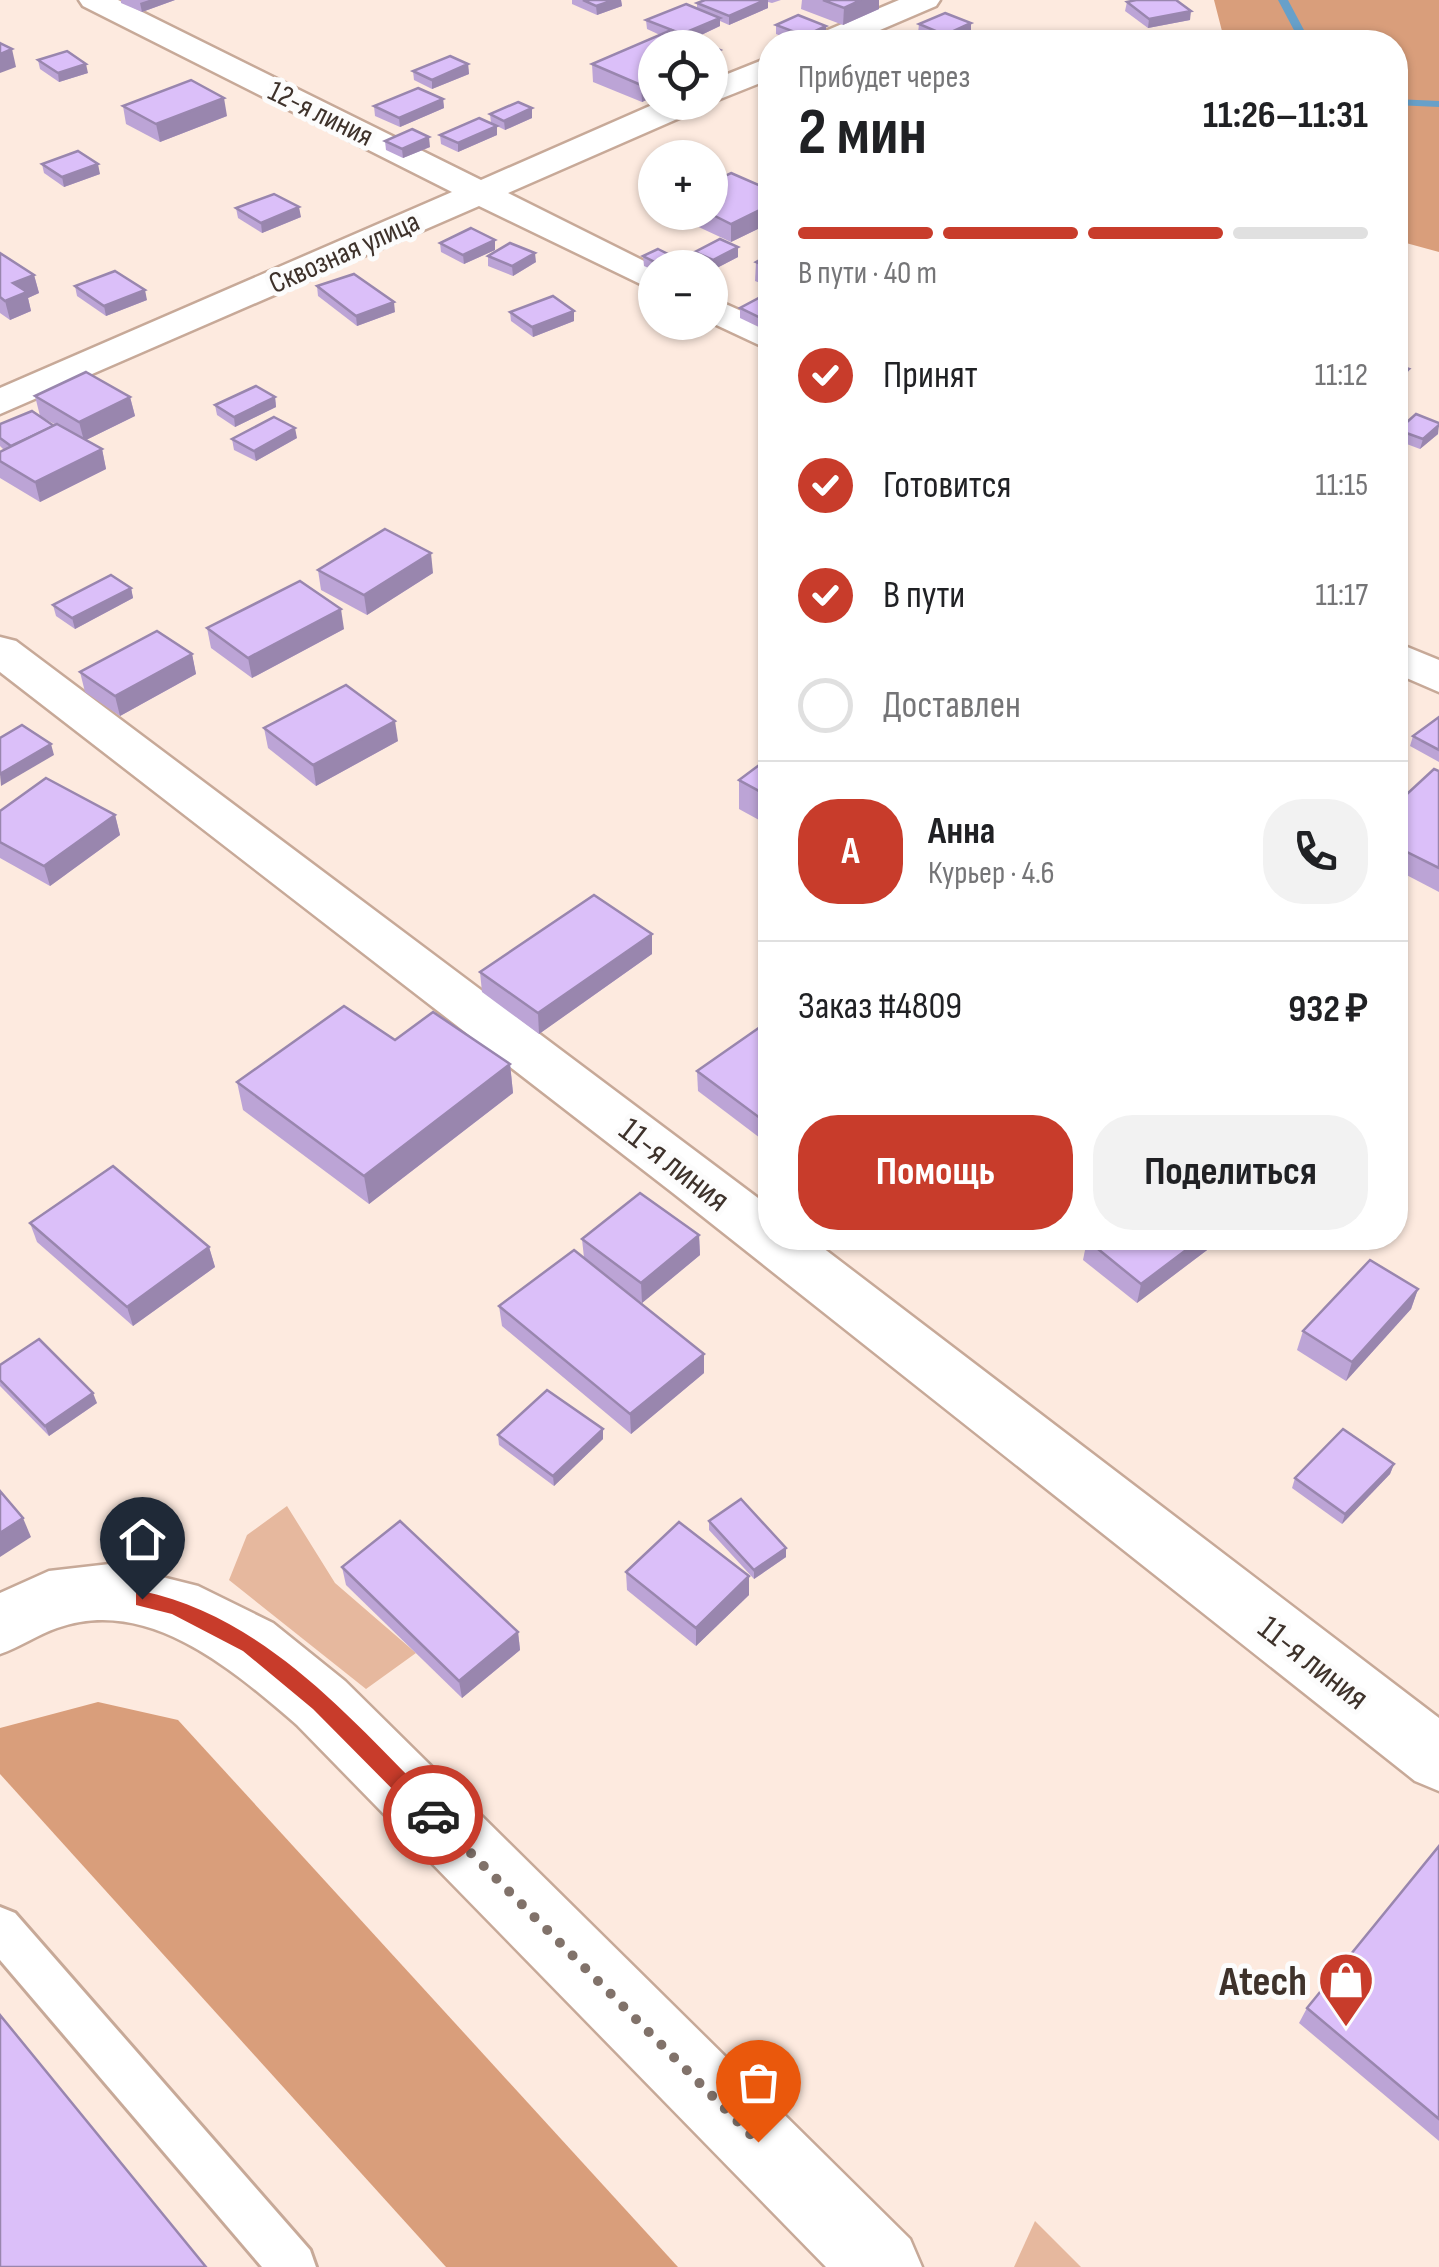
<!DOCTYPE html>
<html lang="ru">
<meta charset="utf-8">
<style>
body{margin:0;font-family:"Sofia Sans Condensed",sans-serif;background:#f2f2f2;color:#202124;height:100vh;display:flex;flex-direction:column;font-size:38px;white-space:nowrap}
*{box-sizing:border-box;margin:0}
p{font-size:32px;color:#757577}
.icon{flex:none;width:55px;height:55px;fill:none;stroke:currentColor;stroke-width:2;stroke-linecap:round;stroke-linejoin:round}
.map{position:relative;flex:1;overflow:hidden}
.sheet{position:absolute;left:758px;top:30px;width:650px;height:1220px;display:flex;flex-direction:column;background:#fff;border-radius:40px;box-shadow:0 2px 8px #0004}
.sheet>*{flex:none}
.fabs{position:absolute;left:638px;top:30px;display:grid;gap:20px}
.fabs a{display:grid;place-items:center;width:90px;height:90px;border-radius:50%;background:#fff;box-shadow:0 2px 8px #0004;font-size:50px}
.pin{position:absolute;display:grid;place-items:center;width:85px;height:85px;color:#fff;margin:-102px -42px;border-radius:50% 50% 50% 0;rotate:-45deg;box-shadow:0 0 10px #0007}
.pin .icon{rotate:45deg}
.courier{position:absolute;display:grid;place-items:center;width:100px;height:100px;margin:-50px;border:8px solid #c83c2b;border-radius:50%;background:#fff;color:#222;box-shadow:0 2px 12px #0007}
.head em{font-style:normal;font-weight:700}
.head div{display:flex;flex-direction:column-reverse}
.head{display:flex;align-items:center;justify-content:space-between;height:170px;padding:0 40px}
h1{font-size:65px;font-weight:700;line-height:75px}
.bar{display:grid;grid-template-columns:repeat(4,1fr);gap:15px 10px;align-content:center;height:120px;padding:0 40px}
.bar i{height:12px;border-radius:8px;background:#e0e0e0}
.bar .current{background:#c83c2b}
.bar p{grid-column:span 4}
.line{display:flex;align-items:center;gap:25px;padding:0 40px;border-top:2px solid #e0e0e0}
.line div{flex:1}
.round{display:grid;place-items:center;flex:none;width:105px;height:105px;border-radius:40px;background:#f2f2f2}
ol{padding:0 40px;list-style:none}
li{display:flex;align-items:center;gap:30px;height:110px}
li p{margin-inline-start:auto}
li .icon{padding:10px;border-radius:50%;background:#c83c2b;color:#fff;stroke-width:4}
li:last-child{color:#757577}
li i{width:55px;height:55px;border:5px solid #e0e0e0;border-radius:50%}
.action{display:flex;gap:20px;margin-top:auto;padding:20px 40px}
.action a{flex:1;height:115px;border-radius:40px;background:#c83c2b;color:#fff;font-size:40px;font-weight:700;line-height:115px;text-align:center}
.action a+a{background:#f2f2f2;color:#202124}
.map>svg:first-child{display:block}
</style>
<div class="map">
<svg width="1439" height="2267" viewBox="0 0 1439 2267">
<rect width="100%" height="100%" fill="#fdeadf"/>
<g fill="#e6b89e">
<polygon points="287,1506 335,1583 416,1653 366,1689 229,1580 247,1535"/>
<polygon points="1035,2221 1081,2267 1014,2267"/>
</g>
<g fill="#d99e7b">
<polygon points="1214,0 1439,0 1439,252 1395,240 1395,42 1198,42 1223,35"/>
<polygon points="98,1702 178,1720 678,2267 446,2267 0,1774 0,1728"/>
</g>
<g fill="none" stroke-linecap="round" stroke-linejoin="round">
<g fill="#67a0c9" fill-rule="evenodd">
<polygon points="1278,0 1288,0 1305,32 1315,42 1305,42 1296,34"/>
<polygon points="1395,99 1439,101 1439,107 1395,105"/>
</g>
<g stroke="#c7a998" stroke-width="6">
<polygon id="lane" points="0,1907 15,1913 310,2250 316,2267 262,2267 0,1960"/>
</g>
<g stroke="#c7a998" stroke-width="5">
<g id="street">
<polygon points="79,0 118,0 481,180 659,102 704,102 700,109 508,193 658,268 655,268 655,291 479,206 0,414 0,388 452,192 83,6"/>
<polygon points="899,0 940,0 936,6 852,42 811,42 816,35"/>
<polygon points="770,57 770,79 710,103 709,102 710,81"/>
<polygon points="710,297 770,324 770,350 710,322"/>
<polygon points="0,637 16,641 770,1207 770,1238 810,1238 1439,1718 1439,1791 1415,1781 673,1193 0,672"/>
<polygon points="1395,642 1439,660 1439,692 1395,673"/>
</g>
</g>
<g stroke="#c7a998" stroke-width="5">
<path id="secondary" d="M110 1564 198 1586 273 1623 345 1681 910 2239 922 2267H826L297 1725C233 1670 148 1595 57 1628 37 1635 20 1647 0 1654V1593L49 1571Z"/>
</g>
<use href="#lane" fill="#fff" fill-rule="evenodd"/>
<use href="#street" fill="#fff" fill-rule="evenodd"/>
<use href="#secondary" fill="#fff" fill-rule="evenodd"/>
</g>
<g fill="#bca4d6">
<polygon points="121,0 175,0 142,12 121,3"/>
<polygon points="572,0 621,0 622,6 597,15 572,4"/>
<polygon points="705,0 781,0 772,3 768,2 768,8 729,25 720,21 720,26 693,39 720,67 655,48 655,96 642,102 593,82 592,64 660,35 647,29 646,20 697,8 697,3"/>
<polygon points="802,0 879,0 879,9 843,25 801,9"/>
<polygon points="1127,2 1190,20 1148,28 1125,11"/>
<polygon points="971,23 971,32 948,42 941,42 918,33 919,24"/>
<polygon points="776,25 826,26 826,35 810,42 798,42 776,34"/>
<polygon points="38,60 88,73 59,82 40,69"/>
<polygon points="468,64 469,74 432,89 414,80 413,71"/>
<polygon points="443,99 444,108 400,127 375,116 374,106"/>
<polygon points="123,106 227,116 160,142 126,124"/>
<polygon points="490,114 532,118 505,130 497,126 497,135 458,152 441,144 440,135 491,123"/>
<polygon points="385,141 430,147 403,158 386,150"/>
<polygon points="42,164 100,174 64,187 44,173"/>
<polygon points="770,190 770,223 731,242 677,217 677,212 710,212"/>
<polygon points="236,208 301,217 262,233 238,218"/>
<polygon points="440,243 495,250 464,264 441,252"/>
<polygon points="695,252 738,257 713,270 695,261"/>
<polygon points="0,253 34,275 39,293 28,298 31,311 10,320 0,313"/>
<polygon points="770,254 770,287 755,281 756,262"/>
<polygon points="488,256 536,262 513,276 488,266"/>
<polygon points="643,256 672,266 668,268 655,268 655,271 644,266"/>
<polygon points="75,286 147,300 106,316 77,296"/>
<polygon points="317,286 395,312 357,326 318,296"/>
<polygon points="770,292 770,329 767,331 740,318 740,308"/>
<polygon points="574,311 574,321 533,337 511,321 510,312"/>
<polygon points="35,396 130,397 135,416 86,440 102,449 106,469 40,502 0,478 0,452 4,450 0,446 0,424 56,425 40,416"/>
<polygon points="275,397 276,407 235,427 217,415 215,405"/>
<polygon points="1398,430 1438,434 1420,449 1396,440"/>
<polygon points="297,438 256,461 234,450 232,439"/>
<polygon points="318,570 433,573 367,615 321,590"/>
<polygon points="131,588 133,598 75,629 56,616 53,605"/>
<polygon points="207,628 344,629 252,678 211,648"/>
<polygon points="192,654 196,674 120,716 85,692 80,672"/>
<polygon points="1439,717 1439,762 1410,746 1413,736"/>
<polygon points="264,728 398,741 316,786 268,748"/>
<polygon points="770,757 770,826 739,809 739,780"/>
<polygon points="1439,771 1439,892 1395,869 1395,805"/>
<polygon points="0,811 115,815 120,835 50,886 0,858"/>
<polygon points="652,954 539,1034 482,992 480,972"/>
<polygon points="770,1020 764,1141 698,1091 697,1071"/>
<polygon points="395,1040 510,1064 513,1093 369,1204 243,1110 237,1082"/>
<polygon points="30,1223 209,1247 215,1267 133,1326 37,1242"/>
<polygon points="699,1235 700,1255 642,1303 609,1278 704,1354 704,1373 631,1434 502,1326 499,1306 584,1258 582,1239"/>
<polygon points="1090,1238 1223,1238 1137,1303 1083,1260 1087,1240"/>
<polygon points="1418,1289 1411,1309 1346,1381 1297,1350 1303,1331"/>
<polygon points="0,1365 97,1403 49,1436 0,1386"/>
<polygon points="498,1435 603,1439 554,1486 499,1445"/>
<polygon points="1394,1464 1390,1474 1342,1524 1292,1488 1295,1478"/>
<polygon points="709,1521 786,1557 754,1579 709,1530"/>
<polygon points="342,1567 518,1632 520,1650 462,1698 346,1585"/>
<polygon points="626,1572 749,1576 749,1595 696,1646 627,1590"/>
<polygon points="1439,1846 1439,2141 1299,2023 1307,2008"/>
</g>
<g fill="#9986ae">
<polygon points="149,0 175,0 142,12 140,3"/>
<polygon points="614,0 621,0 622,6 597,15 596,6"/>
<polygon points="765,0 768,0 768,8 729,25 729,16"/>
<polygon points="861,0 879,0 879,9 843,25 844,8"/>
<polygon points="1191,11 1190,20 1148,28 1149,19"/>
<polygon points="720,18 720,26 682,44 681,35"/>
<polygon points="971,23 971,32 945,42 945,35"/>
<polygon points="826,26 826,35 810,42 804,42 805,36"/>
<polygon points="12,49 16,67 0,73 0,54"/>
<polygon points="720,50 720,67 710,72 710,54"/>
<polygon points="86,64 88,73 59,82 58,73"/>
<polygon points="468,64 469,74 432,89 432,80"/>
<polygon points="655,78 655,96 642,102 641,85"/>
<polygon points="224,98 227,116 160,142 156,124"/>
<polygon points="443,99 444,108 400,127 399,118"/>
<polygon points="532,108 532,118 505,130 504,121"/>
<polygon points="497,126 497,135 458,152 458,143"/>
<polygon points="429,137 430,147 403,158 402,149"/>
<polygon points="98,164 100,174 64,187 62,177"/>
<polygon points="770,205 770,223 731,242 731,224"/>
<polygon points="299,207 301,217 262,233 261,223"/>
<polygon points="495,240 495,250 464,264 463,255"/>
<polygon points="738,247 738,257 713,270 713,260"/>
<polygon points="535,253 536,262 513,276 512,266"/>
<polygon points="672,256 672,266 668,268 657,268 657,263"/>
<polygon points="34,275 39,293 28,298 31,311 10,320 5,301 13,283"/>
<polygon points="145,290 147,300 106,316 104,306"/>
<polygon points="394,302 395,312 357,326 356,316"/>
<polygon points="574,311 574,321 533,337 532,327"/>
<polygon points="1409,369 1406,379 1395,388 1395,380"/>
<polygon points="130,397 135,416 84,441 79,422"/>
<polygon points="275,397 276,407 235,427 234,417"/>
<polygon points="1439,425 1438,434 1420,449 1423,439"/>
<polygon points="295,428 297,438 256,461 254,451"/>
<polygon points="102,449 106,469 40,502 35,482"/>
<polygon points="431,553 433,573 367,615 364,595"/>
<polygon points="131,588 133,598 75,629 72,618"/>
<polygon points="341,609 344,629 252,678 248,658"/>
<polygon points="192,654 196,674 120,716 115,696"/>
<polygon points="395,721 398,741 316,786 313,765"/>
<polygon points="51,744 54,755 1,786 0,774"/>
<polygon points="115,815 120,835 50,886 44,866"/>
<polygon points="652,934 652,954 539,1034 538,1013"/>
<polygon points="510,1064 513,1093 369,1204 364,1176"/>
<polygon points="770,1117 770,1136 764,1141 764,1121"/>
<polygon points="699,1235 700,1255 642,1303 641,1283"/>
<polygon points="1202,1238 1223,1238 1137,1303 1141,1284"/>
<polygon points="209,1247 215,1267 133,1326 127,1307"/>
<polygon points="1418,1289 1411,1309 1346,1381 1352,1362"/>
<polygon points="704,1354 704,1373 631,1434 630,1414"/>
<polygon points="93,1393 97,1403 49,1436 45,1426"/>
<polygon points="603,1429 603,1439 554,1486 553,1476"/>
<polygon points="1394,1464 1390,1474 1342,1524 1345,1514"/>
<polygon points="23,1518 31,1537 0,1557 0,1533"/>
<polygon points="786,1548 786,1557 754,1579 754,1570"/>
<polygon points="749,1576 749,1595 696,1646 696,1628"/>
<polygon points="518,1632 520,1650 462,1698 459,1681"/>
</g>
<g fill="#dbbff9" stroke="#9986ae" stroke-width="2.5">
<polygon points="583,0 614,0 596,6"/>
<polygon points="705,0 765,0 729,16 697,3"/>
<polygon points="823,0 861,0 844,8"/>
<polygon points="1136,0 1176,0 1191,11 1149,19 1127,2"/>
<polygon points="686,4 720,18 682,34 646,20"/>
<polygon points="945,13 971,23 945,35 919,24"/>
<polygon points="798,15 826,26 805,36 776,25"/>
<polygon points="671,30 720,50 710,54 710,48 655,48 655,78 641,85 592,64"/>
<polygon points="0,43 12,49 0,54"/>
<polygon points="67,51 86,64 58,73 38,60"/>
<polygon points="450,56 468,64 432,80 413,71"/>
<polygon points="191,80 224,98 156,124 123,106"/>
<polygon points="418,88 443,99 399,118 374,106"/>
<polygon points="518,102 532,108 504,121 490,114"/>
<polygon points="479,118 497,126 458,143 440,135"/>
<polygon points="412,129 429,137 402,149 385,141"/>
<polygon points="78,151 98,164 62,177 42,164"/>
<polygon points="731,173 770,190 770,205 731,224 707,212 710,212 710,183"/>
<polygon points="274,194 299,207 261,223 236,208"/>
<polygon points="471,228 495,240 463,255 440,243"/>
<polygon points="720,239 738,247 713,260 695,252"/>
<polygon points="510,243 535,253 512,266 488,256"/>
<polygon points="658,249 672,256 657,263 643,256"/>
<polygon points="0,253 34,275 13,283 27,292 5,301 0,297"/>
<polygon points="770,254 770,268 756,262"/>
<polygon points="115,271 145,290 104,306 75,286"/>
<polygon points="354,274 394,302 356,316 317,286"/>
<polygon points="770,292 770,319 767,321 740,308"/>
<polygon points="553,296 574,311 532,327 510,312"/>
<polygon points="1395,364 1409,369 1395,380"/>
<polygon points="86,372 130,397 79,422 35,396"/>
<polygon points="256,386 275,397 234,417 215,405"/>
<polygon points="32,411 54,426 11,446 0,438 0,424"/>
<polygon points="1416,414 1439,423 1439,425 1423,439 1398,430"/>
<polygon points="274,417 295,428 254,451 232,439"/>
<polygon points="57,424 102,449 35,482 0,461 0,452"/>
<polygon points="385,529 431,553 364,595 318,570"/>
<polygon points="111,575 131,588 72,618 53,605"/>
<polygon points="300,581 341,609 248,658 207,628"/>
<polygon points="157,631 192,654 115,696 80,672"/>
<polygon points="346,685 395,721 313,765 264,728"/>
<polygon points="1439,717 1439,750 1413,736"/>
<polygon points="22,725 51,744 0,774 0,738"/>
<polygon points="770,757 770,797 739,780"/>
<polygon points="1434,769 1439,771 1439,868 1395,846 1395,805"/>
<polygon points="46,778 115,815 44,866 0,842 0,811"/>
<polygon points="594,895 652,934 538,1013 480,972"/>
<polygon points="344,1006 395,1040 433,1012 510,1064 364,1176 237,1082"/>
<polygon points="770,1020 770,1117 764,1121 697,1071"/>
<polygon points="113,1166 209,1247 127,1307 30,1223"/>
<polygon points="640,1193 699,1235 641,1283 582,1239"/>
<polygon points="1090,1238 1202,1238 1141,1284 1087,1240"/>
<polygon points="574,1250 704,1354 630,1414 499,1306"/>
<polygon points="1370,1260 1418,1289 1352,1362 1303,1331"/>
<polygon points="39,1339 93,1393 45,1426 0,1380 0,1365"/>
<polygon points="547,1390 603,1429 553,1476 498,1435"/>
<polygon points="1343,1429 1394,1464 1345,1514 1295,1478"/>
<polygon points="0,1491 23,1518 0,1533"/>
<polygon points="741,1499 786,1548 754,1570 709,1521"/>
<polygon points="400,1521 518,1632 459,1681 342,1567"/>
<polygon points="679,1522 749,1576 696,1628 626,1572"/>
<polygon points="1439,1846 1439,2119 1307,2008"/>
<polygon points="0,2015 206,2267 0,2267"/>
</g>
<path fill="#c83c2b" d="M142 1591C268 1618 353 1722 440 1808L443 1815 440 1822H425L313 1709 243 1651 172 1614 136 1605V1593Z"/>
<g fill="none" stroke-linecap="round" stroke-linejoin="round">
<polyline stroke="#81726a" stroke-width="10" stroke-dasharray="0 18" points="433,1815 758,2142"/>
</g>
<defs>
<g id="shop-pin" transform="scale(2.875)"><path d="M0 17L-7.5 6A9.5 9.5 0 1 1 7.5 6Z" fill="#c83c2b" stroke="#fcfcfc"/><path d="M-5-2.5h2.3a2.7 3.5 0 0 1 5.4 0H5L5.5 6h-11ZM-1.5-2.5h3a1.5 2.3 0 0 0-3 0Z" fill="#fff"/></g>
</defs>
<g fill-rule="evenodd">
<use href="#shop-pin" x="1346" y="1980"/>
</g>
<g text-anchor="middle" stroke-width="10" stroke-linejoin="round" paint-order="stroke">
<g font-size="30" fill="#3e322b" stroke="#fcfcfc">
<text transform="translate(321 113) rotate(26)" y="10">12-я линия</text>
<text transform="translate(344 252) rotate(-24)" y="10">Сквозная улица</text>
</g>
<g font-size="35" fill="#3e322b" stroke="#fcfcfc">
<text transform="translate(675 1164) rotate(38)" y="12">11-я линия</text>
<text transform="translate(1314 1662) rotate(38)" y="12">11-я линия</text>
</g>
<g font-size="42" font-weight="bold" fill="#3e322b" stroke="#fcfcfc" text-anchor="end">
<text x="1307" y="1995">Atech</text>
</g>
</g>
</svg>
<div class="fabs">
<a><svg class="icon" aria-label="locate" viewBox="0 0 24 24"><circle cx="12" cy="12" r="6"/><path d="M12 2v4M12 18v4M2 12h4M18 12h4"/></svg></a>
<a>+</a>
<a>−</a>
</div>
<div class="pin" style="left:758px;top:2142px;background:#ea580c"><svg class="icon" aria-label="bag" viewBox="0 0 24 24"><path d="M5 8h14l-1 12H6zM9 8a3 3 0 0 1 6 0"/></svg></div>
<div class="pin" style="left:142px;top:1599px;background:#1f2937"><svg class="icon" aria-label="home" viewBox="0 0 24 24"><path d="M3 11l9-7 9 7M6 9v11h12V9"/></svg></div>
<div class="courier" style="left:433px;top:1815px"><svg class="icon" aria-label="car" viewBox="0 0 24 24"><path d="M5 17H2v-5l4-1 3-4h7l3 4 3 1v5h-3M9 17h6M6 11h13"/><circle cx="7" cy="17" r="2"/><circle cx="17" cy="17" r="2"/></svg></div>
<section class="sheet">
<div class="head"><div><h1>2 мин</h1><p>Прибудет через</p></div><em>11:26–11:31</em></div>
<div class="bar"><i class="current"></i><i class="current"></i><i class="current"></i><i></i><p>В пути · 40 m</p></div>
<ol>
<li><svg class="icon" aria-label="check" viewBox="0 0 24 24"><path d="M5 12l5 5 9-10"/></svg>Принят<p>11:12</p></li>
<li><svg class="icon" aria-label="check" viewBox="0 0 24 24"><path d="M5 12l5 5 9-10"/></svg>Готовится<p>11:15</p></li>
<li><svg class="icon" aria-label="check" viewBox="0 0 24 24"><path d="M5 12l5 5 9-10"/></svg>В пути<p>11:17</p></li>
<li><i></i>Доставлен</li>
</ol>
<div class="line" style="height:180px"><b class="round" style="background:#c83c2b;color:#fff">А</b><div><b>Анна</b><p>Курьер · 4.6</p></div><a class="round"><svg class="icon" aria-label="phone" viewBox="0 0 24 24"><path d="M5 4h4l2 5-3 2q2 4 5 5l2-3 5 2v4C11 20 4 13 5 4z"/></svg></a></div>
<div class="line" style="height:130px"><div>Заказ #4809</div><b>932 ₽</b></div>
<div class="action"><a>Помощь</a><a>Поделиться</a></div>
</section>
</div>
